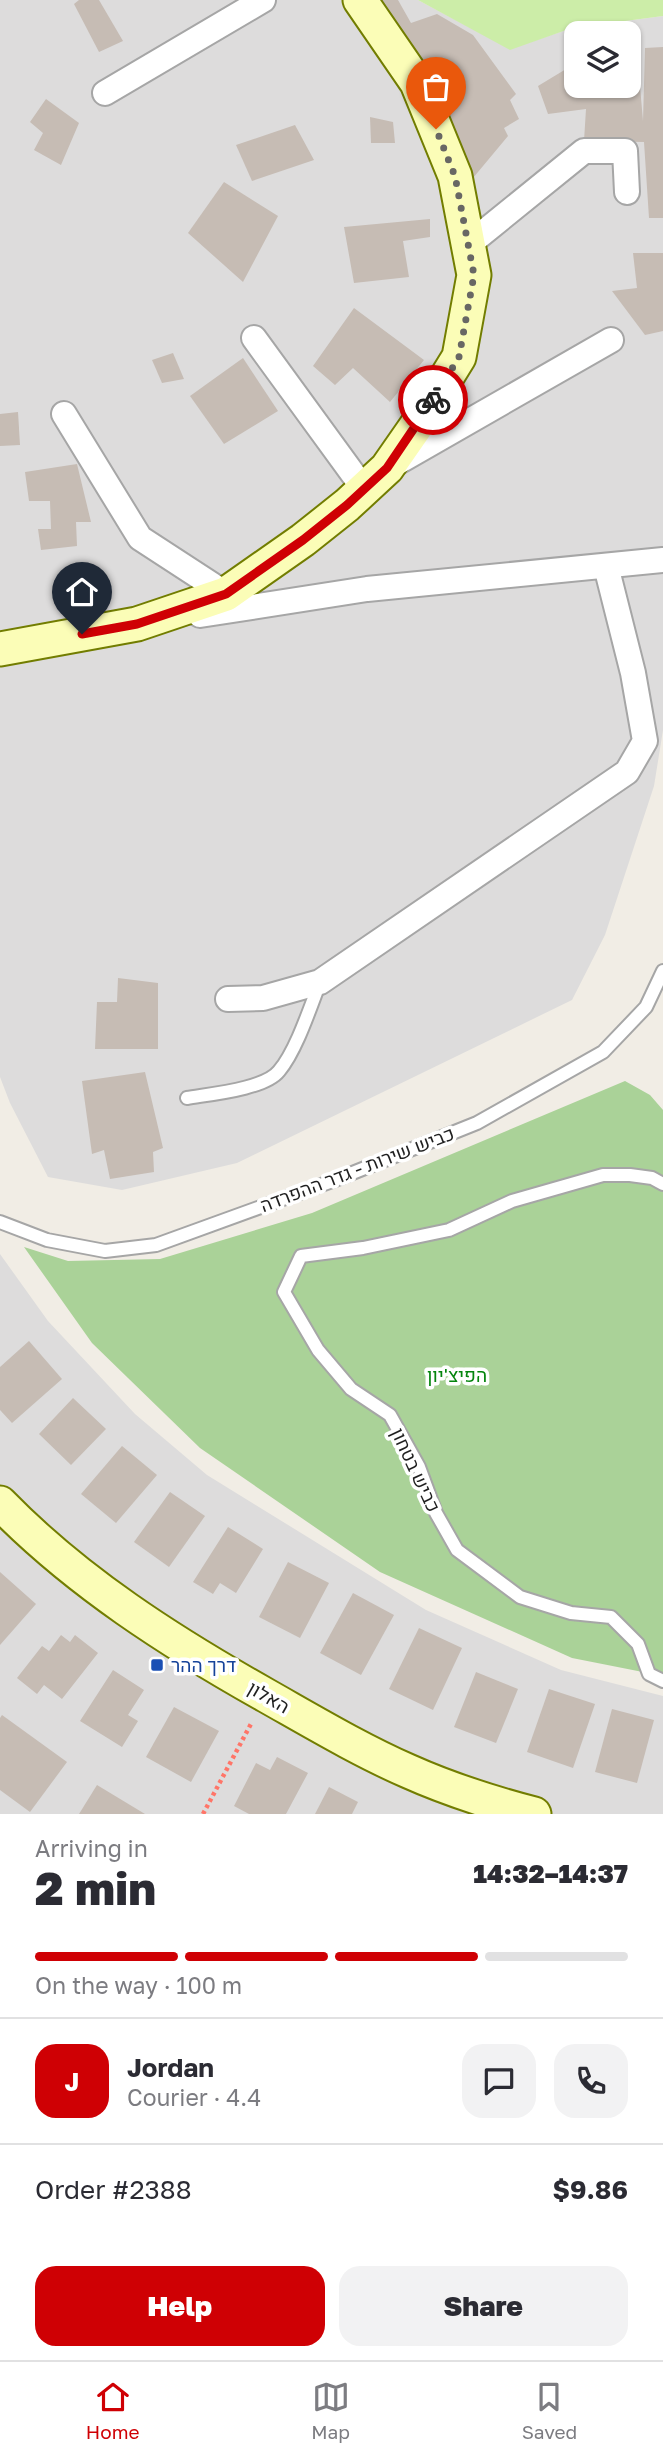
<!DOCTYPE html>
<meta charset="utf-8">
<style>
body{margin:0;font-family:"Golos Text",Heebo,sans-serif;background:#f2f2f3;color:#2b2b33;height:100vh;display:flex;flex-direction:column;font-size:26px;white-space:nowrap}
*{box-sizing:border-box;margin:0}
p{font-size:23px;color:#7c7c81}
.icon{flex:none;width:38px;height:38px;fill:none;stroke:currentColor;stroke-width:2;stroke-linecap:round;stroke-linejoin:round}
.map{position:relative;height:1814px;overflow:hidden}
.sheet{display:flex;flex-direction:column;background:#fff;flex:1}
.sheet>*{flex:none}
.controls{position:absolute;left:564px;top:21px;display:grid;gap:14px}
.controls a{display:grid;place-items:center;width:77px;height:77px;border-radius:14px;background:#fff;box-shadow:0 2px 5px #0004;font-size:35px}
.pin{position:absolute;display:grid;place-items:center;width:60px;height:60px;color:#fff;margin:-72px -30px;border-radius:50% 50% 50% 0;rotate:-45deg;box-shadow:0 0 7px #0007}
.pin .icon{rotate:45deg}
.courier{position:absolute;display:grid;place-items:center;width:70px;height:70px;margin:-35px;border:5px solid #cf0004;border-radius:50%;background:#fff;color:#222;box-shadow:0 2px 9px #0007}
.overview em{font-style:normal;font-weight:800}
.overview div{display:flex;flex-direction:column-reverse}
.overview{display:flex;align-items:center;justify-content:space-between;height:119px;padding:0 35px}
h1{font-size:46px;font-weight:800;line-height:52px}
.bar{display:grid;grid-template-columns:repeat(4,1fr);gap:10px 7px;align-content:center;height:84px;padding:0 35px}
.bar i{height:9px;border-radius:5px;background:#e1e1e2}
.bar .current{background:#cf0004}
.bar p{grid-column:span 4}
.line{display:flex;align-items:center;gap:18px;padding:0 35px;border-top:2px solid #e1e1e2}
.line div{flex:1}
.round{display:grid;place-items:center;flex:none;width:74px;height:74px;border-radius:21px;background:#f2f2f3}
.cta{display:flex;gap:14px;margin-top:auto;padding:14px 35px}
.cta a{flex:1;height:80px;border-radius:21px;background:#cf0004;color:#fff;font-size:28px;font-weight:800;line-height:80px;text-align:center}
.cta a+a{background:#f2f2f3;color:#2b2b33}
.dock{display:flex;justify-content:space-around;align-items:center;height:98px;border-top:2px solid #e1e1e2;background:#fff;font-size:19px;color:#7c7c81}
.dock a{display:grid;justify-items:center;gap:4px}
.dock .current{color:#cf0004}
.map>svg:first-child{display:block}
</style>
<div class="map">
<svg width="663" height="1814" viewBox="0 0 663 1814">
<rect width="100%" height="100%" fill="#f1ede5"/>
<g fill="#dddcdc" fill-rule="evenodd">
<path d="M0 0H418L510 49 572 28 663 16V730L654 786 605 935 572 1000 237 1163 122 1190 48 1177 10 1103 0 1077ZM576 33H628V86H576Z"/>
<polygon points="0,1254 48,1321 135,1414 207,1475 426,1610 561,1670 663,1696 663,1814 0,1814"/>
</g>
<polygon fill="#cceda8" points="418,0 663,0 663,16 572,28 510,50"/>
<polygon fill="#aad298" points="625,1081 650,1095 663,1110 663,1676 572,1658 380,1572 200,1448 92,1343 24,1247 68,1261 160,1259 312,1213"/>
<g fill="#c6bcb4">
<polygon points="79,0 99,0 123,41 99,52 74,4"/>
<polygon points="371,0 398,0 411,23 437,14 473,35 516,94 510,100 519,119 504,128 508,136 473,178 394,33"/>
<polygon points="663,47 663,218 649,218 644,142 584,141 586,109 548,114 538,86 576,63 576,86 628,86 628,61 638,63 643,121 645,48"/>
<polygon points="46,99 79,123 61,165 34,150 43,133 30,122"/>
<polygon points="370,117 393,122 395,143 371,143"/>
<polygon points="295,125 314,160 252,181 236,145"/>
<polygon points="224,182 278,216 243,282 188,233"/>
<polygon points="430,219 430,237 403,241 409,277 354,283 344,227"/>
<polygon points="633,253 663,253 663,331 645,335 612,291 637,288"/>
<polygon points="354,308 424,360 390,402 353,368 335,385 313,366"/>
<polygon points="173,353 184,379 162,383 152,360"/>
<polygon points="243,358 278,411 224,444 190,396"/>
<polygon points="18,412 20,445 0,446 0,414"/>
<polygon points="77,464 91,522 76,522 77,546 41,550 38,529 51,529 50,501 29,501 25,472"/>
<polygon points="118,978 158,983 158,1049 95,1049 97,1002 117,1002"/>
<polygon points="145,1072 163,1148 153,1152 154,1172 110,1179 104,1150 92,1154 82,1081"/>
<polygon points="29,1341 62,1379 12,1423 0,1410 0,1367"/>
<polygon points="73,1398 106,1429 71,1465 39,1434"/>
<polygon points="122,1446 157,1475 116,1523 81,1494"/>
<polygon points="170,1492 205,1516 169,1567 134,1542"/>
<polygon points="228,1527 263,1549 236,1593 220,1583 213,1594 193,1582"/>
<polygon points="288,1562 329,1583 300,1638 259,1617"/>
<polygon points="0,1572 36,1604 0,1645"/>
<polygon points="353,1593 394,1615 361,1675 320,1653"/>
<polygon points="419,1628 462,1648 433,1710 389,1689"/>
<polygon points="61,1635 70,1642 75,1635 98,1653 62,1699 44,1685 37,1694 17,1678 42,1646 49,1651"/>
<polygon points="113,1670 144,1690 128,1715 138,1721 122,1747 80,1721"/>
<polygon points="476,1672 518,1689 496,1743 454,1727"/>
<polygon points="549,1689 595,1704 573,1768 527,1752"/>
<polygon points="174,1707 219,1731 191,1782 146,1757"/>
<polygon points="612,1709 654,1720 637,1783 595,1772"/>
<polygon points="2,1715 67,1762 30,1812 0,1790 0,1718"/>
<polygon points="277,1757 308,1773 286,1814 249,1814 234,1806 256,1763 270,1770"/>
<polygon points="97,1785 145,1814 79,1814"/>
<polygon points="329,1787 358,1802 352,1814 315,1814"/>
</g>
<g fill="none" stroke-linecap="round" stroke-linejoin="round">
<g stroke="#a6a6a6" stroke-width="16">
<g id="lane">
<path d="M187 1098C210 1094 265 1089 279 1071 296 1051 310 1008 320 982"/>
<polyline points="663,1184 652,1178 630,1175 603,1175 512,1201 449,1230 363,1248 301,1256 284,1292 318,1350 351,1389 390,1415 419,1467 436,1513 457,1550 520,1597 571,1613 611,1617 638,1644 649,1674 663,1681"/>
<polyline points="0,1222 47,1240 105,1251 156,1245 335,1180 477,1123 603,1052 646,1007 663,971"/>
</g>
</g>
<g stroke="#a6a6a6" stroke-width="28">
<g id="street">
<polyline points="105,93 263,0"/>
<polyline points="468,245 584,151 625,151 627,192"/>
<polyline points="254,338 364,489"/>
<polyline points="64,414 140,538 226,594"/>
<polyline points="391,466 611,340"/>
<polyline points="200,615 367,589 663,560"/>
<polyline points="228,999 263,998 320,982 627,772 645,741 633,673 606,566"/>
</g>
</g>
<g stroke="#727d00" stroke-width="37">
<g id="secondary">
<polyline points="0,649 137,624 226,594 303,540 347,505 387,468 419,422 459,357 474,275 455,176 417,83 360,0"/>
<path d="M0 1503C77 1582 171 1642 267 1696 313 1722 360 1750 408 1771 448 1789 492 1803 534 1814"/>
</g>
</g>
<polyline stroke="#ff7568" stroke-width="4.5" stroke-dasharray="3.5 3.5" stroke-linecap="butt" points="203,1814 252,1722"/>
<use href="#lane" stroke="#fff" stroke-width="12"/>
<use href="#street" stroke="#fff" stroke-width="24"/>
<use href="#secondary" stroke="#fbfdb7" stroke-width="33"/>
</g>
<g fill="none" stroke-linecap="round" stroke-linejoin="round">
<polyline stroke="#686764" stroke-width="7" stroke-dasharray="0 12.6" points="433,400 459,357 474,275 455,176 436,129"/>
<polyline stroke="#cf0004" stroke-width="9" points="82,634 137,624 226,594 303,540 347,505 387,468 433,400"/>
</g>
<rect fill="#1a4fb4" stroke="#fff" stroke-width="2.5" x="150" y="1658" width="14" height="14" rx="3.5"/>
<g text-anchor="middle" stroke-width="7" stroke-linejoin="round" paint-order="stroke">
<g font-size="19" fill="#1f1f1f" stroke="#fff">
<text transform="translate(357 1169) rotate(-21)" y="7">כביש שירות - גדר ההפרדה</text>
<text transform="translate(416 1470) rotate(65)" y="7">כביש בטחון</text>
<text transform="translate(269 1697) rotate(30)" y="7">האלון</text>
</g>
<g font-size="19" fill="#05850e" stroke="#fff">
<text x="457" y="1382">הפיצ'יון</text>
</g>
<g font-size="19" fill="#164399" stroke="#fff" text-anchor="start">
<text x="171" y="1672">דרך ההר</text>
</g>
</g>
</svg>
<div class="controls">
<a><svg class="icon" aria-label="layers" viewBox="0 0 24 24"><path d="M12 4l9 5-9 5-9-5zM3 14l9 5 9-5"/></svg></a>
</div>
<div class="pin" style="left:436px;top:129px;background:#ea580c"><svg class="icon" aria-label="bag" viewBox="0 0 24 24"><path d="M5 8h14l-1 12H6zM9 8a3 3 0 0 1 6 0"/></svg></div>
<div class="pin" style="left:82px;top:634px;background:#1f2937"><svg class="icon" aria-label="home" viewBox="0 0 24 24"><path d="M3 11l9-7 9 7M6 9v11h12V9"/></svg></div>
<div class="courier" style="left:433px;top:400px"><svg class="icon" aria-label="bike" viewBox="0 0 24 24"><circle cx="6" cy="16" r="4"/><circle cx="18" cy="16" r="4"/><path d="M6 16l4-8h5l3 8M10 8l3 8H6M13 5h3"/></svg></div>
</div>
<section class="sheet">
<div class="overview"><div><h1>2 min</h1><p>Arriving in</p></div><em>14:32–14:37</em></div>
<div class="bar"><i class="current"></i><i class="current"></i><i class="current"></i><i></i><p>On the way · 100 m</p></div>
<div class="line" style="height:126px"><b class="round" style="background:#cf0004;color:#fff">J</b><div><b>Jordan</b><p>Courier · 4.4</p></div><a class="round"><svg class="icon" aria-label="chat" viewBox="0 0 24 24"><path d="M4 5h16v11H9l-5 4z"/></svg></a><a class="round"><svg class="icon" aria-label="phone" viewBox="0 0 24 24"><path d="M5 4h4l2 5-3 2q2 4 5 5l2-3 5 2v4C11 20 4 13 5 4z"/></svg></a></div>
<div class="line" style="height:91px"><div>Order #2388</div><b>$9.86</b></div>
<div class="cta"><a>Help</a><a>Share</a></div>
</section>
<nav class="dock">
<a class="current"><svg class="icon" aria-label="home" viewBox="0 0 24 24"><path d="M3 11l9-7 9 7M6 9v11h12V9"/></svg>Home</a>
<a><svg class="icon" aria-label="map" viewBox="0 0 24 24"><path d="M3 6l6-2 6 2 6-2v14l-6 2-6-2-6 2zM9 4v14M15 6v14"/></svg>Map</a>
<a><svg class="icon" aria-label="saved" viewBox="0 0 24 24"><path d="M7 4h10v16l-5-4-5 4z"/></svg>Saved</a>
</nav>
